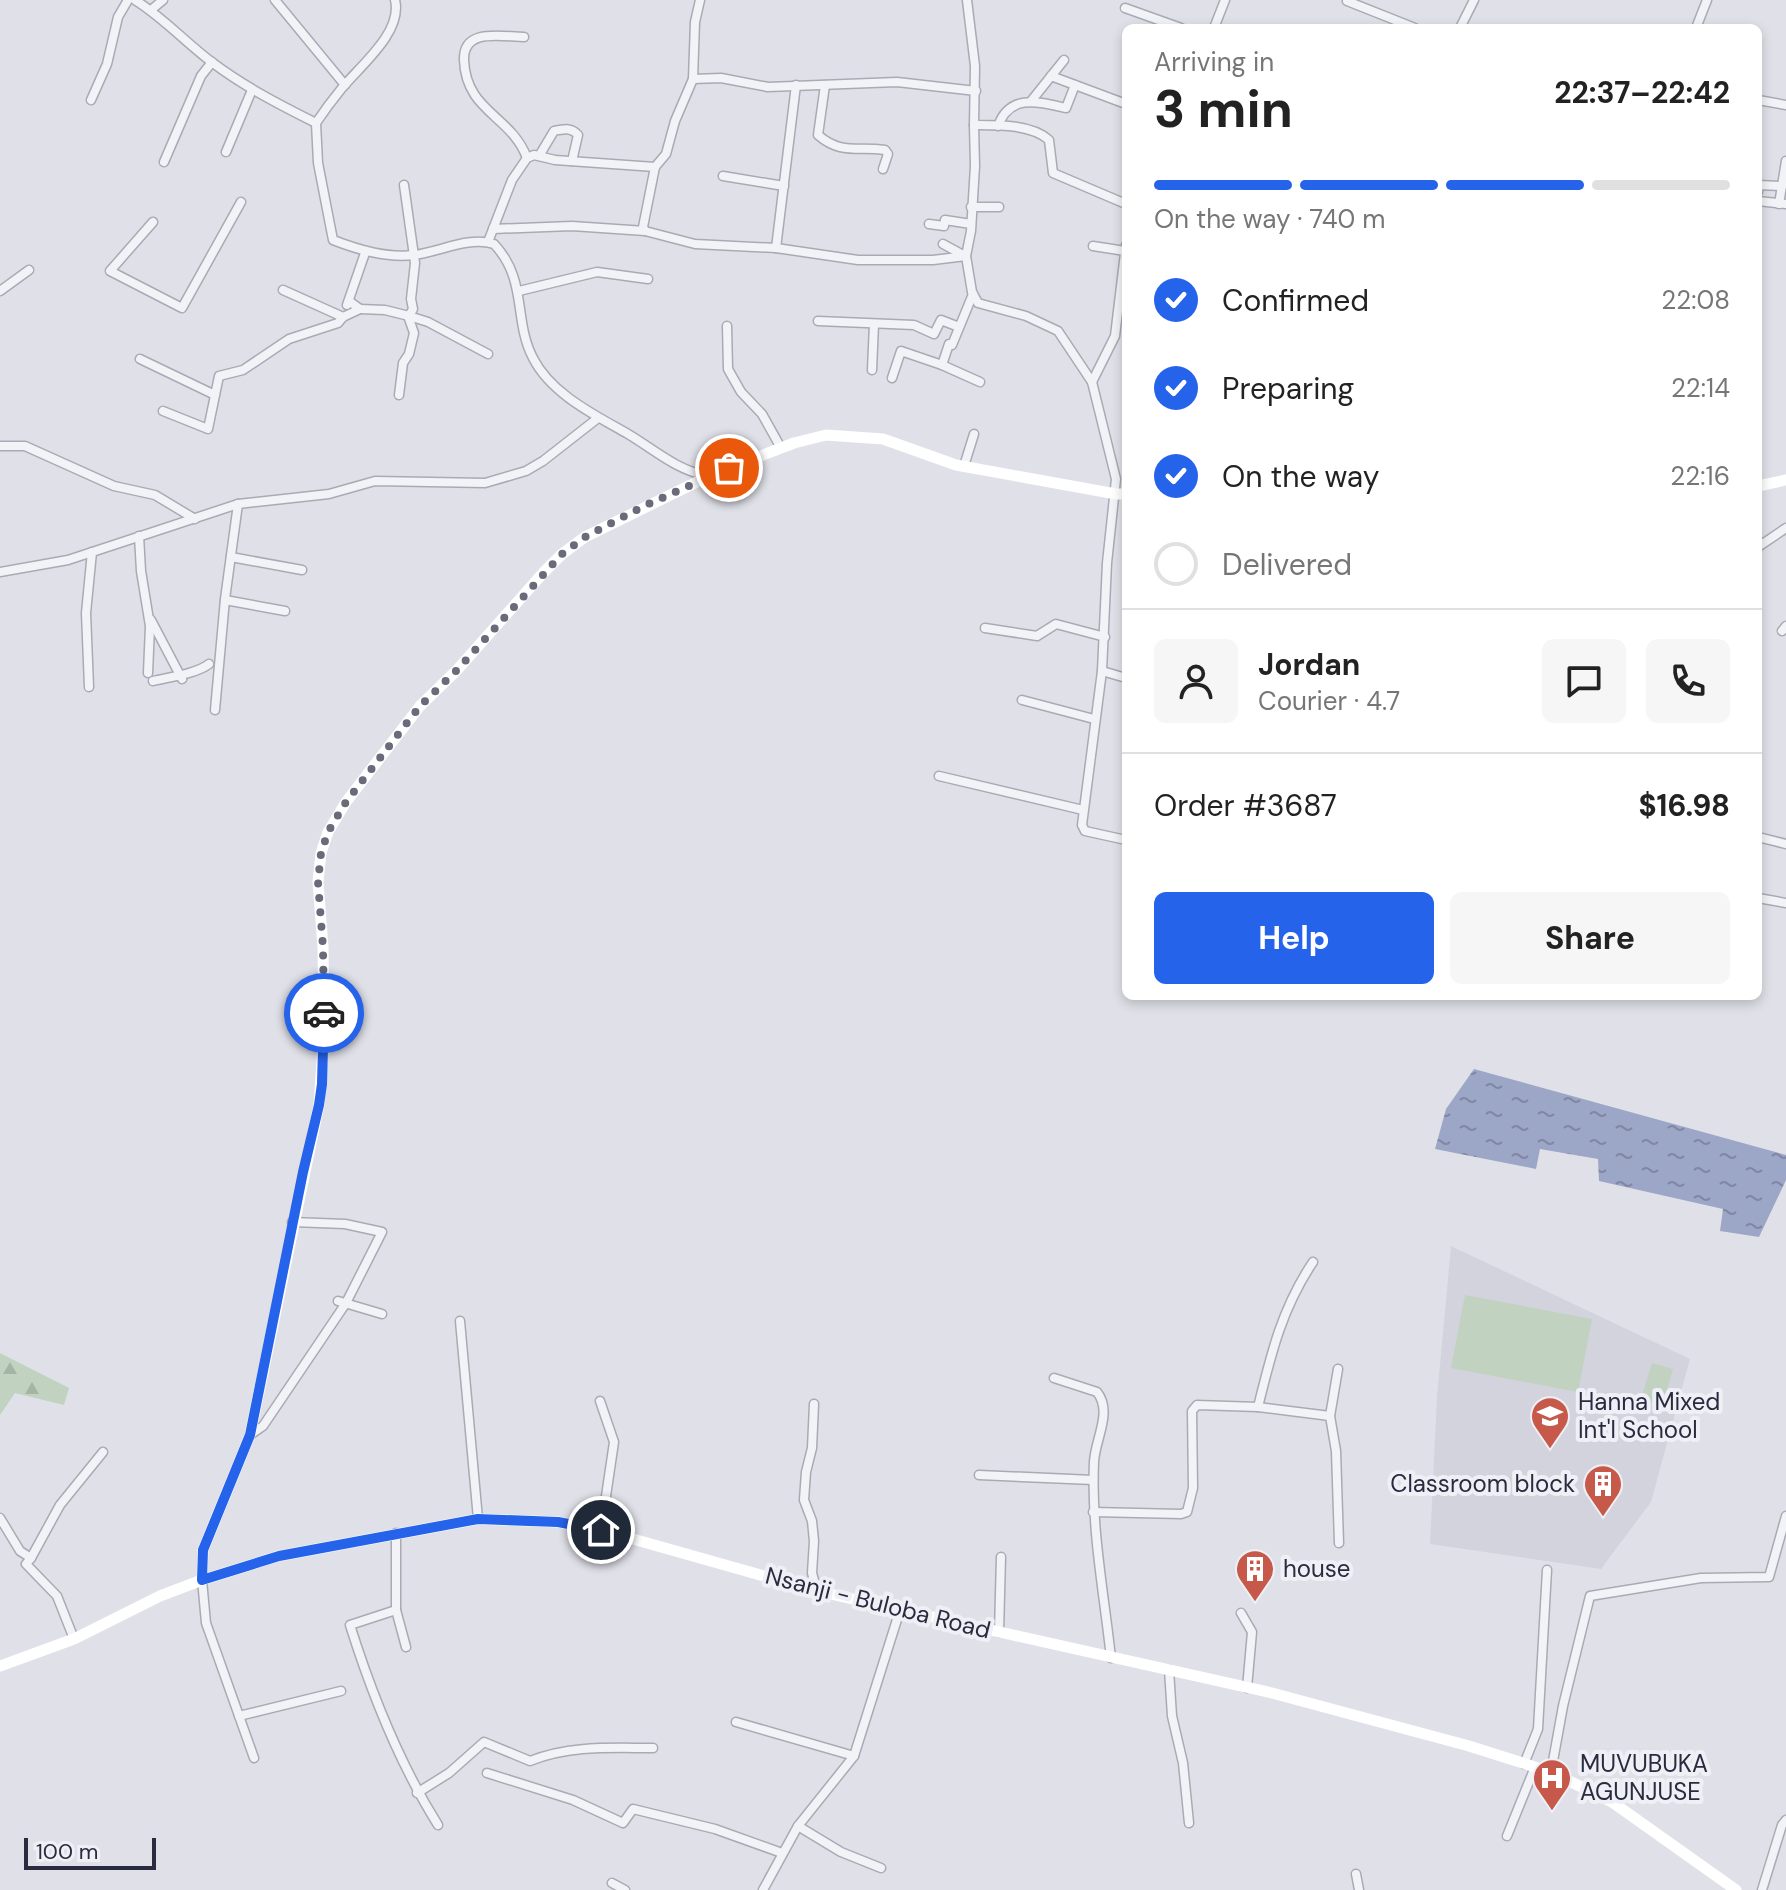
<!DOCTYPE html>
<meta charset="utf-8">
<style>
body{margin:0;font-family:"DM Sans",sans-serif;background:#f6f6f6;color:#222;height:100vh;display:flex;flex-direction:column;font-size:30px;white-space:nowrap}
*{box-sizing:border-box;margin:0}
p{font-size:26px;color:#767676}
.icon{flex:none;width:44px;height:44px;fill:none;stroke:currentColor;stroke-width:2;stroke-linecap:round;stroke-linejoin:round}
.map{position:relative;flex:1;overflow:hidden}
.drawer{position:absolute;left:1122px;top:24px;width:640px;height:976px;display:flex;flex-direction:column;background:#fff;border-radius:12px;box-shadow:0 4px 12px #0003}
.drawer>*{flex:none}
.scale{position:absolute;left:24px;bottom:20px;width:132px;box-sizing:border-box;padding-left:8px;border:4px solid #292b3f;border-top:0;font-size:22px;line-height:28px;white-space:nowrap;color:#292b3f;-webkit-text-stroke:6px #eff0f6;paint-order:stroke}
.pin{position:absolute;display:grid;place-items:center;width:68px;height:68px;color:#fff;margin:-34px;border:4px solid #fff;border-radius:50%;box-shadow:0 2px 8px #0007}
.courier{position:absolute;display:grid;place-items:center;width:80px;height:80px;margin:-40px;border:6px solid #2563eb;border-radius:50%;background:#fff;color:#222;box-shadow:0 2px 10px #0007}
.headline em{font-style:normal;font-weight:700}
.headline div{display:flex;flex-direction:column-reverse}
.headline{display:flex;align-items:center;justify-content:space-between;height:136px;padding:0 32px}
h1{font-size:52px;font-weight:700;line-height:60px}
.bar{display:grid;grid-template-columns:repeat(4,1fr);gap:12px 8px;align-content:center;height:96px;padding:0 32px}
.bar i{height:10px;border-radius:6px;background:#e0e0e0}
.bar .active{background:#2563eb}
.bar p{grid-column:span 4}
.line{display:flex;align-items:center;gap:20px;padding:0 32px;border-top:2px solid #e0e0e0}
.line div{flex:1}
.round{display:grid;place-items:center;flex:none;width:84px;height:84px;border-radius:12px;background:#f6f6f6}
ol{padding:0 32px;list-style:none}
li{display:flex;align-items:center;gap:24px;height:88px}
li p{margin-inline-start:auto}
li .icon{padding:8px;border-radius:50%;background:#2563eb;color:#fff;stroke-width:4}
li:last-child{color:#767676}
li i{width:44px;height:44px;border:4px solid #e0e0e0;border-radius:50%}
.button{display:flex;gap:16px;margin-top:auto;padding:16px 32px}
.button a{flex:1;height:92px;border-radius:12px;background:#2563eb;color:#fff;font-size:32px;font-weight:700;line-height:92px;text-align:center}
.button a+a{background:#f6f6f6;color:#222}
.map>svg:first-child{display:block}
</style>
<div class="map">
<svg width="1786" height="1890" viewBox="0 0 1786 1890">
<defs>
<pattern id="forest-firs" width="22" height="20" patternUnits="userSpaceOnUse" patternTransform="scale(2)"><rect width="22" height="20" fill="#c1d2c1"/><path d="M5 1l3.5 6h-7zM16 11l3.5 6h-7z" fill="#a6b4a7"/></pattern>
<pattern id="water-ripples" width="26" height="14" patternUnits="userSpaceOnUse" patternTransform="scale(2)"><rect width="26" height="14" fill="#9ca6c6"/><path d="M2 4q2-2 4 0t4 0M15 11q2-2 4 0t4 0" fill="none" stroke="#7f87a2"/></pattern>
</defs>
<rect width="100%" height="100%" fill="#e0e1e8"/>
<polygon fill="#d2d3dd" points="1451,1246 1690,1359 1651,1502 1601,1569 1430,1544 1437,1397"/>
<g fill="#c1d2c1">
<polygon points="1465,1295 1592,1319 1578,1392 1451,1368"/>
<polygon points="1652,1363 1673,1369 1662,1406 1641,1399"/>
</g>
<polygon fill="url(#forest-firs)" points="0,1353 69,1388 64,1405 15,1393 0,1415"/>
<polygon fill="url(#water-ripples)" points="1474,1069 1786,1155 1786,1180 1759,1237 1720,1231 1723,1209 1599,1181 1598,1159 1540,1149 1536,1169 1435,1149 1446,1109"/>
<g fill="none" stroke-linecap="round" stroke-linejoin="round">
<g stroke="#a9aab5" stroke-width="11">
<g id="street">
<path d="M135 0C164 18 186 43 213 63 245 87 280 105 316 123"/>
<polyline points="275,0 345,85"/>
<path d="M395 0C403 32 360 66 342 88 333 99 324 111 316 123L318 163 333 240C359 250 386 258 414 255 440 252 468 236 494 244 528 280 513 320 533 358 551 394 595 415 628 434 655 450 676 470 708 476"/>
<polyline points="700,0 695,22 693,79 675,121 666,154 655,167 643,227 645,231 695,244 776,248 858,260 933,260 966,256"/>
<path d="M967 0 975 66 974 125C997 125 1031 124 1049 140L1053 173 1126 204"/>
<polyline points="1347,1 1415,28"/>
<polyline points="1125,8 1181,28"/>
<polyline points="151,10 163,0"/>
<polyline points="1214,28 1225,0"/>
<polyline points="1460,28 1474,0"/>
<polyline points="1696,28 1707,0"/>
<path d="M524 37C503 37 463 27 464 60 466 112 511 115 527 158"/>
<polyline points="1051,76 1126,104"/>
<polyline points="693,79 721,78 768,87 897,82 976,91"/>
<path d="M825 85 818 135C841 155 858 146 885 150L888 154 883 169"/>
<polyline points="91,100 107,64 118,17 128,0"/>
<polyline points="1032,100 1064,60"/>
<polyline points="1758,100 1786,105"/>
<polyline points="974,125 975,166 971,231 966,256 972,292 978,303 1026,316 1058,331 1092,382"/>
<path d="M998 126C1010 93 1039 102 1066 108L1075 85"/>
<polyline points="226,152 252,90"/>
<path d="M539 156 554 131C563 129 571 127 578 135L572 161"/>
<polyline points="164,162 201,76 212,62"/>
<polyline points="723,176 784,186"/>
<polyline points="1758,192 1759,185 1782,186"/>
<polyline points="1758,201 1786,204"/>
<polyline points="1779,204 1786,161"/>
<polyline points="971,207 999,207"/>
<polyline points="153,222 110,271 182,308 241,202"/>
<polyline points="929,224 944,226 945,220 971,224"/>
<polyline points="493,229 572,226 645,231"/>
<polyline points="488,242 512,180 527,158 534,155 555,160 655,167"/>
<polyline points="943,244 965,256"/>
<polyline points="1126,245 1115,336 1092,382 1116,479 1107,563 1102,671 1082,825 1085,831 1126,840"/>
<polyline points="1093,246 1125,251"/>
<polyline points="776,248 796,85"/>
<polyline points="283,290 343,317"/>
<polyline points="0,291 29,270"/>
<polyline points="519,291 597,272 648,279"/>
<polyline points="973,294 952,345 949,344 942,365 980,382"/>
<polyline points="347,305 365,253"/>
<polyline points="360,309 385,310 409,316 413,309 411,299 415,263 404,185"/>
<polyline points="409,316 428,322 488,354"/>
<polyline points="818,321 914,325 934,334 941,320 959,327"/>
<polyline points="727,326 728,369 741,392 762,414 781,448"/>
<polyline points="140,359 215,395"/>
<polyline points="872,370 874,324"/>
<polyline points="892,378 901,351 942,365"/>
<polyline points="399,395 403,363 409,354 414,333 408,316"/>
<polyline points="163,411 208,429 219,376 243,370 289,339 338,323 343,317 360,309 349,301"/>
<polyline points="0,446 25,446 114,486 155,495 195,519"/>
<polyline points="964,466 974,434"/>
<polyline points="139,536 141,571 150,626 148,673"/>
<polyline points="1758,547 1786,528"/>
<polyline points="231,557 302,570"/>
<polyline points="0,572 68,560 238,504 329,494 375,481 485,483 526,471 543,461 598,418"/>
<polyline points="225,600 285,611"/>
<polyline points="151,620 182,679"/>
<polyline points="985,628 1037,636 1056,624 1105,637"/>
<polyline points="1782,631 1786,626"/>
<polyline points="1102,671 1126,678"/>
<path d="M153 681C169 677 196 674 209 664"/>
<polyline points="89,687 86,613 92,552"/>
<polyline points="1022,700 1094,719"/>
<polyline points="215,710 225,599 238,504"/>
<polyline points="939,776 1083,810"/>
<polyline points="1758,837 1786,844"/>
<polyline points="1758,898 1786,903"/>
<polyline points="338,1301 382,1314"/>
<polyline points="460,1321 478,1519"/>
<polyline points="1338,1369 1330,1416 1336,1451 1339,1543"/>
<path d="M1054 1378 1097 1392C1113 1412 1095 1439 1094 1462 1091 1528 1104 1593 1111 1658"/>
<polyline points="600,1401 614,1442 601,1530"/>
<polyline points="814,1404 812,1448 806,1472 804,1500 812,1521 814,1541 812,1573 817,1591"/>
<path d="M1258 1407C1271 1354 1282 1308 1313 1262"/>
<polyline points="250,1435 263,1426 346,1303 382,1232 345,1224 292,1222"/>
<polyline points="979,1475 1093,1480"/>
<polyline points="1093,1512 1181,1514 1187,1512 1193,1488 1192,1411 1197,1405 1258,1407 1330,1416"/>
<polyline points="0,1518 20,1551 31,1558 26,1564 57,1596 74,1639"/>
<polyline points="396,1533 396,1610 406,1647"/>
<polyline points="31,1558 60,1505 103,1452"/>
<polyline points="202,1580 206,1623 254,1758"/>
<path d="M396 1610 350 1625C372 1695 399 1763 438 1825"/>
<polyline points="1241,1613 1252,1632 1247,1688"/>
<polyline points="999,1632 1001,1557"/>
<polyline points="1169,1670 1172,1716 1183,1763 1189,1823"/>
<polyline points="239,1716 341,1691"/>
<polyline points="736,1722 854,1756"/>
<polyline points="1524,1764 1538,1729 1547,1570"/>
<polyline points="1551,1772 1563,1706 1590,1596 1701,1578 1769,1577 1786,1516"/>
<polyline points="487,1773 573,1800 623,1823 633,1809 715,1829 782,1853"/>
<path d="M417 1793 449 1773 484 1742 530 1761C570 1745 611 1748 653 1748"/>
<polyline points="798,1826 841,1852 881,1868"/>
<polyline points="1507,1836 1535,1767"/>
<polyline points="1356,1874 1359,1890"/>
<polyline points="612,1883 625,1890"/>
<polyline points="763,1890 798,1826 854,1756 900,1610"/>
<polyline points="1762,1890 1782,1825 1786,1820"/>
</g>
</g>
<use href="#street" stroke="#f2f3f7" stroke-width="8"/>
<g stroke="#fff" stroke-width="11">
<polyline points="1758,486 1786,480"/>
<polyline points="202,1580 203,1550 250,1435 319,1105 324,1032 323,947 318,882 321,853 328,832 346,802 420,706 457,670 544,572 562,554 585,537 709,476 794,443 826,435 883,439 956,465 1116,494 1126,494"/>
<polyline points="0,1666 74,1639 160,1596 202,1580 279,1556 478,1519 558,1522 601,1530 817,1591 1272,1693 1469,1746 1551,1772 1612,1802 1736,1890"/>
</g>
</g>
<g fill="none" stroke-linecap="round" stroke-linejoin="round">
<polyline stroke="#696b7a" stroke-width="8" stroke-dasharray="0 14.4" points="324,1013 323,947 318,882 321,853 328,832 346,802 420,706 457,670 562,554 585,537 644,506 729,468"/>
<polyline stroke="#2563eb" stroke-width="10" points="324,1013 322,1084 319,1105 303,1172 250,1435 203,1550 202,1580 279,1556 478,1519 558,1522 601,1530"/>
</g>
<defs>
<g id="school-pin" transform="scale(2)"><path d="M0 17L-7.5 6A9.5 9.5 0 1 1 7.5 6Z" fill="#c7594a" stroke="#eff0f6"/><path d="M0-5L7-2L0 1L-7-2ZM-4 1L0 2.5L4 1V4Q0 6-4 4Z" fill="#fff"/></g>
<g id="building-pin" transform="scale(2)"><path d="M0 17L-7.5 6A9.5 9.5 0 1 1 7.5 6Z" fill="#c7594a" stroke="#eff0f6"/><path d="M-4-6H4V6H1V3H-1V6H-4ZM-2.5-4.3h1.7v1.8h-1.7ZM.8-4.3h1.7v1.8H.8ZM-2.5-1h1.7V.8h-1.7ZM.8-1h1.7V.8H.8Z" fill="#fff"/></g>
<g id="hospital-pin" transform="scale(2)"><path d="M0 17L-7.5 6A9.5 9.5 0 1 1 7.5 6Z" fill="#c7594a" stroke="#eff0f6"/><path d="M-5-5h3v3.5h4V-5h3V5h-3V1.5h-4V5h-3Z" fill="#fff"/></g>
</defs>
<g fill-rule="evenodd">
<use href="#school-pin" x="1550" y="1416"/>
<use href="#building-pin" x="1603" y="1484"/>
<use href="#building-pin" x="1255" y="1569"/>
<use href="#hospital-pin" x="1552" y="1778"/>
</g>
<g text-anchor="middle" stroke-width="8" stroke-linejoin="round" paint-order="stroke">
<g font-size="24" fill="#292b3f" stroke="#eff0f6" text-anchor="start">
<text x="1578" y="1410">Hanna Mixed<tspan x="1578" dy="28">Int'l School</tspan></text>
<text x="1575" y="1492" text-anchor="end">Classroom block</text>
<text x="1283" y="1577">house</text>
<text x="1580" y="1772">MUVUBUKA<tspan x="1580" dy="28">AGUNJUSE</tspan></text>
</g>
<g font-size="24" fill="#292b3f" stroke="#eff0f6">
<text transform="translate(878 1603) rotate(14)" y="8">Nsanji - Buloba Road</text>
</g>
</g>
</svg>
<div class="scale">100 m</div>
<div class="pin" style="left:729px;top:468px;background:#ea580c"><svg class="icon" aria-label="bag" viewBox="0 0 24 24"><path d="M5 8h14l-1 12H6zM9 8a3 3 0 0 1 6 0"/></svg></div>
<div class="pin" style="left:601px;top:1530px;background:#1f2937"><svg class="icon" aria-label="home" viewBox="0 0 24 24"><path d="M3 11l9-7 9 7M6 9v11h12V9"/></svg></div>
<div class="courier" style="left:324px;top:1013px"><svg class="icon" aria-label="car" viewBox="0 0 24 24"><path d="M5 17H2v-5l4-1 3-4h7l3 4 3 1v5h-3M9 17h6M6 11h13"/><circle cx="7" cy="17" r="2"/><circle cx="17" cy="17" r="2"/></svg></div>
<section class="drawer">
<div class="headline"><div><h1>3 min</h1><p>Arriving in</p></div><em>22:37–22:42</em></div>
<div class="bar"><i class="active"></i><i class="active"></i><i class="active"></i><i></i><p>On the way · 740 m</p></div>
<ol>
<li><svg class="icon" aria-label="check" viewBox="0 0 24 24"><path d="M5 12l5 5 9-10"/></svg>Confirmed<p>22:08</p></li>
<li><svg class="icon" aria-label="check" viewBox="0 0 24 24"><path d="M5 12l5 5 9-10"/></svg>Preparing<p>22:14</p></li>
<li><svg class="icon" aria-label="check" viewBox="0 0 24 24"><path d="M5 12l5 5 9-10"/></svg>On the way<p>22:16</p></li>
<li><i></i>Delivered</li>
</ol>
<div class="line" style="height:144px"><a class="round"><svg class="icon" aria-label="person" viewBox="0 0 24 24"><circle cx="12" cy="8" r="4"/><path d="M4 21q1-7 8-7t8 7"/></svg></a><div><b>Jordan</b><p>Courier · 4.7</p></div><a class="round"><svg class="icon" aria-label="chat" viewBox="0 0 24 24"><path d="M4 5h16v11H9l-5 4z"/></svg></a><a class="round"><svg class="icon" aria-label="phone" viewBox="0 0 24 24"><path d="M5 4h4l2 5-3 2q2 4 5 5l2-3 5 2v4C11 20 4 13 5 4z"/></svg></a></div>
<div class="line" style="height:104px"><div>Order #3687</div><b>$16.98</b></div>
<div class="button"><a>Help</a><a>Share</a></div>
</section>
</div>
